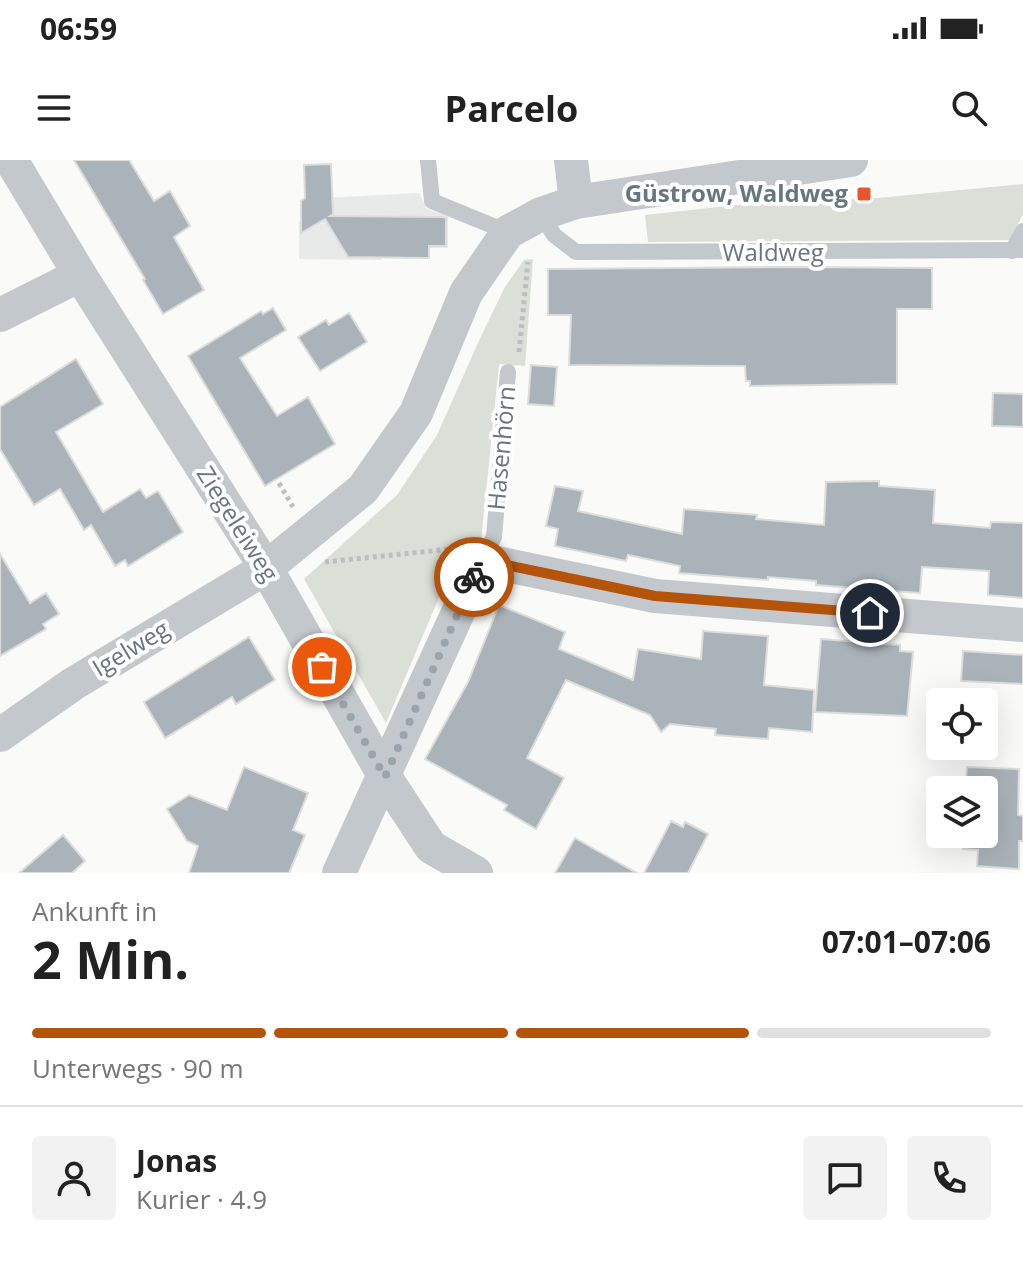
<!DOCTYPE html>
<html lang="de">
<meta charset="utf-8">
<style>
body{margin:0;font-family:"Open Sans",sans-serif;background:#f2f2f2;color:#222;height:100vh;display:flex;flex-direction:column;font-size:30px;white-space:nowrap}
*{box-sizing:border-box;margin:0}
p{font-size:26px;color:#767676}
.icon{flex:none;width:44px;height:44px;fill:none;stroke:currentColor;stroke-width:2;stroke-linecap:round;stroke-linejoin:round}
.map{position:relative;height:713px;overflow:hidden}
.sheet{display:flex;flex-direction:column;background:#fff;flex:1}
.sheet>*{flex:none}
.fabs{position:absolute;left:926px;top:528px;display:grid;gap:16px}
.fabs a{display:grid;place-items:center;width:72px;height:72px;border-radius:8px;background:#fff;box-shadow:0 8px 32px #0002;font-size:40px}
.pin{position:absolute;display:grid;place-items:center;width:68px;height:68px;color:#fff;margin:-34px;border:4px solid #fff;border-radius:50%;box-shadow:0 2px 8px #0007}
.courier{position:absolute;display:grid;place-items:center;width:80px;height:80px;margin:-40px;border:6px solid #b45309;border-radius:50%;background:#fff;color:#222;box-shadow:0 2px 10px #0007}
.headline em{font-style:normal;font-weight:700}
.headline div{display:flex;flex-direction:column-reverse}
.headline{display:flex;align-items:center;justify-content:space-between;height:136px;padding:0 32px}
h1{font-size:52px;font-weight:700;line-height:60px}
.bar{display:grid;grid-template-columns:repeat(4,1fr);gap:12px 8px;align-content:center;height:96px;padding:0 32px}
.bar i{height:10px;border-radius:6px;background:#e0e0e0}
.bar .selected{background:#b45309}
.bar p{grid-column:span 4}
.line{display:flex;align-items:center;gap:20px;padding:0 32px;border-top:2px solid #e0e0e0}
.line div{flex:1}
.round{display:grid;place-items:center;flex:none;width:84px;height:84px;border-radius:8px;background:#f2f2f2}
.status{display:flex;justify-content:space-between;align-items:center;height:56px;padding:0 40px;background:#fff;direction:ltr}
.status svg{height:22px;fill:currentColor}
header{display:flex;justify-content:space-between;align-items:center;height:104px;padding:0 32px;background:#fff;font-size:36px;font-weight:700}
.map>svg:first-child{display:block}
</style>
<div class="status"><b>06:59</b><svg viewBox="0 0 49 12"><path d="M0 12V9h3v3zM5 12V6h3v6zM10 12V3h3v9zM15 12V0h3v12zM26 1h20v11H26zM47 4h2v5h-2z"/></svg></div>
<header><svg class="icon" aria-label="menu" viewBox="0 0 24 24"><path d="M4 6h16M4 12h16M4 18h16"/></svg>Parcelo<svg class="icon" aria-label="search" viewBox="0 0 24 24"><circle cx="10" cy="10" r="6"/><path d="M15 15l6 6"/></svg></header>
<div class="map">
<svg width="1023" height="713" viewBox="0 0 1023 713">
<rect width="100%" height="100%" fill="#fafaf8"/>
<polygon fill="#e8e9e9" points="419,33 427,49 448,56 448,88 382,88 381,100 299,99 299,62 304,60 302,39"/>
<g fill="#dadfd7">
<polygon points="1023,24 1023,54 1010,80 648,82 645,55 774,41 867,39"/>
<polygon points="533,99 525,206 499,204 481,382 462,383 386,563 304,419 397,335 437,275 482,174 505,127 524,100"/>
</g>
<g fill="#aab3b9" stroke="#dcdcda" stroke-width="2">
<polygon points="74,0 129,0 154,41 170,31 190,66 174,77 204,130 163,154 143,120 145,119"/>
<polygon points="331,4 333,54 330,56 442,57 446,58 446,86 429,86 429,98 348,97 325,59 301,73 301,41 305,38 304,5"/>
<polygon points="795,107 932,108 932,149 897,149 897,224 750,226 750,221 746,221 745,206 569,205 571,155 548,155 548,109"/>
<polygon points="273,148 286,170 240,198 277,256 308,237 335,284 265,326 188,196 261,151 263,154"/>
<polygon points="349,153 367,182 320,211 298,177 326,160 329,165"/>
<polygon points="76,199 103,244 56,272 103,352 140,329 146,338 158,331 183,372 128,406 125,400 115,406 91,365 84,370 60,329 34,345 0,289 0,247"/>
<polygon points="531,205 557,207 554,246 528,244"/>
<polygon points="993,233 1023,234 1023,267 992,266"/>
<polygon points="879,321 879,326 935,330 933,363 990,368 991,362 1023,363 1023,438 988,435 989,411 922,407 920,433 816,425 816,421 768,417 768,420 679,413 680,406 628,395 626,401 555,386 558,369 546,366 555,326 583,331 578,351 682,374 684,349 757,355 756,359 824,365 826,322"/>
<polygon points="0,394 30,443 46,433 59,454 43,464 46,469 0,496"/>
<polygon points="499,445 565,472 559,489 633,520 638,489 701,499 703,471 768,476 764,525 814,530 812,572 769,568 768,579 715,575 716,569 670,564 661,572 650,555 566,520 527,598 564,618 536,669 504,650 507,645 425,599 468,522"/>
<polygon points="249,477 275,520 236,544 232,537 165,578 144,542"/>
<polygon points="821,479 900,485 900,491 913,492 907,556 815,552"/>
<polygon points="963,491 1023,495 1023,524 961,521"/>
<polygon points="244,607 308,633 293,670 305,675 289,713 189,713 198,686 187,681 167,649 189,635 227,650"/>
<polygon points="967,607 1019,609 1018,655 1023,656 1023,681 1019,681 1019,709 977,706 978,690 963,689 963,674 984,674 984,630 965,630"/>
<polygon points="671,661 683,667 685,662 708,674 688,713 644,713"/>
<polygon points="63,675 85,701 72,713 19,713"/>
<polygon points="575,678 596,690 637,713 555,713"/>
</g>
<g fill="none" stroke-linecap="round" stroke-linejoin="round">
<g stroke="#bbbfc2" stroke-width="5" stroke-dasharray="4 4" stroke-linecap="butt">
<polyline points="519,192 528,102"/>
<polyline points="279,323 293,347"/>
<polyline points="325,402 451,389"/>
</g>
<g stroke="#c3c8cc" stroke-width="16">
<polyline points="428,0 432,41 508,72"/>
<polyline points="541,54 554,75 576,92 1023,90"/>
<polyline points="1012,91 1023,71"/>
<polyline points="482,400 494,377 508,212"/>
</g>
<g stroke="#c3c8cc" stroke-width="34">
<polyline points="11,0 80,115 266,408 385,617 431,687 476,713"/>
<polyline points="571,0 576,42"/>
<polyline points="0,155 80,115"/>
<polyline points="0,575 73,524 266,408 363,329 416,253 466,133 508,72 541,54 576,42 851,0"/>
<polyline points="339,713 482,400 655,436 1023,465"/>
</g>
</g>
<g fill="none" stroke-linecap="round" stroke-linejoin="round">
<polyline stroke="#99a4ac" stroke-width="8" stroke-dasharray="0 14.4" points="322,507 385,617 474,417"/>
<polyline stroke="#b45309" stroke-width="10" points="474,417 482,400 655,436 870,453"/>
</g>
<rect fill="#e4572e" stroke="#fff" stroke-width="3" x="856" y="26" width="16" height="16" rx="4"/>
<g text-anchor="middle" stroke-width="8" stroke-linejoin="round" paint-order="stroke">
<g font-size="24" font-weight="bold" fill="#657683" stroke="#fff" text-anchor="end">
<text x="848" y="42">Güstrow, Waldweg</text>
</g>
<g font-size="24" fill="#657683" stroke="#fff">
<text x="773" y="101">Waldweg</text>
<text transform="translate(502 288) rotate(-85)" y="8">Hasenhörn</text>
<text transform="translate(237 364) rotate(58)" y="8">Ziegeleiweg</text>
<text transform="translate(131 489) rotate(-31)" y="8">Igelweg</text>
</g>
</g>
</svg>
<div class="fabs">
<a><svg class="icon" aria-label="locate" viewBox="0 0 24 24"><circle cx="12" cy="12" r="6"/><path d="M12 2v4M12 18v4M2 12h4M18 12h4"/></svg></a>
<a><svg class="icon" aria-label="layers" viewBox="0 0 24 24"><path d="M12 4l9 5-9 5-9-5zM3 14l9 5 9-5"/></svg></a>
</div>
<div class="pin" style="left:322px;top:507px;background:#ea580c"><svg class="icon" aria-label="bag" viewBox="0 0 24 24"><path d="M5 8h14l-1 12H6zM9 8a3 3 0 0 1 6 0"/></svg></div>
<div class="pin" style="left:870px;top:453px;background:#1f2937"><svg class="icon" aria-label="home" viewBox="0 0 24 24"><path d="M3 11l9-7 9 7M6 9v11h12V9"/></svg></div>
<div class="courier" style="left:474px;top:417px"><svg class="icon" aria-label="bike" viewBox="0 0 24 24"><circle cx="6" cy="16" r="4"/><circle cx="18" cy="16" r="4"/><path d="M6 16l4-8h5l3 8M10 8l3 8H6M13 5h3"/></svg></div>
</div>
<section class="sheet">
<div class="headline"><div><h1>2 Min.</h1><p>Ankunft in</p></div><em>07:01–07:06</em></div>
<div class="bar"><i class="selected"></i><i class="selected"></i><i class="selected"></i><i></i><p>Unterwegs · 90 m</p></div>
<div class="line" style="height:144px"><a class="round"><svg class="icon" aria-label="person" viewBox="0 0 24 24"><circle cx="12" cy="8" r="4"/><path d="M4 21q1-7 8-7t8 7"/></svg></a><div><b>Jonas</b><p>Kurier · 4.9</p></div><a class="round"><svg class="icon" aria-label="chat" viewBox="0 0 24 24"><path d="M4 5h16v11H9l-5 4z"/></svg></a><a class="round"><svg class="icon" aria-label="phone" viewBox="0 0 24 24"><path d="M5 4h4l2 5-3 2q2 4 5 5l2-3 5 2v4C11 20 4 13 5 4z"/></svg></a></div>
</section>
